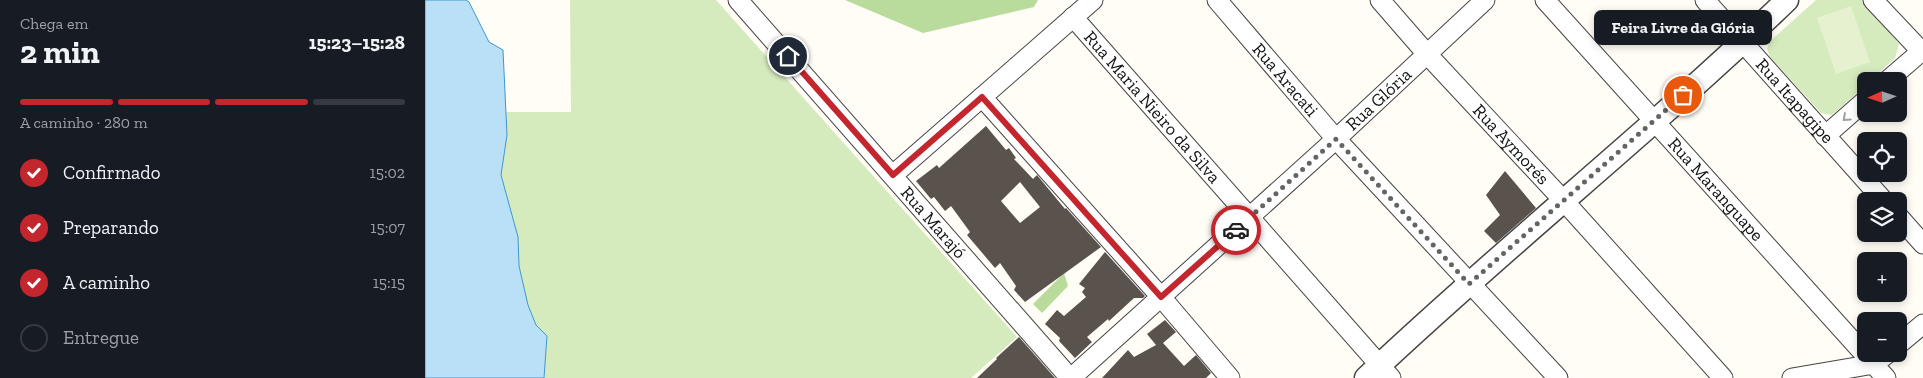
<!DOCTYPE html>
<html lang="pt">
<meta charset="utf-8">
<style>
body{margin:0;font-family:"Zilla Slab",serif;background:#242831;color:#f1f3f6;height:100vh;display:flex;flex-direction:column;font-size:19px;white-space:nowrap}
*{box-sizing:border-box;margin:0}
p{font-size:16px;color:#9ea1a6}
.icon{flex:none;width:28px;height:28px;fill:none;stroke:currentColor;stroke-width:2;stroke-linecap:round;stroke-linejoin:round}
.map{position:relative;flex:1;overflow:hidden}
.panel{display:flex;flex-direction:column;background:#171b24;width:425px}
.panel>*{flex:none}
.needle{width:32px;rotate:267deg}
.buttons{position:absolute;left:1432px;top:72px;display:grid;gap:10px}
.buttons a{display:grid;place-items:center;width:50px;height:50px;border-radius:8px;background:#171b24;box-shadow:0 2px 8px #0003;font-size:25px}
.pin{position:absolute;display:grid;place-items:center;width:42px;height:42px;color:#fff;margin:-21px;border:2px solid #fff;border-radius:50%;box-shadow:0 1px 5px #0007}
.courier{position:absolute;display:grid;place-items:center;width:50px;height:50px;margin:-25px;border:4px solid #c4262e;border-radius:50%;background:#fff;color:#222;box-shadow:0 1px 6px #0007}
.bubble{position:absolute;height:35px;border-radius:8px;background:#171b24;box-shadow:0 2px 8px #0003;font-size:16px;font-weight:700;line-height:35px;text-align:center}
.headline em{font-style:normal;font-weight:700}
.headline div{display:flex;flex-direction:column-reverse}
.headline{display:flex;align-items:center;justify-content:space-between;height:85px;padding:0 20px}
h1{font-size:32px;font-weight:700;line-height:38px}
.bar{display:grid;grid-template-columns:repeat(4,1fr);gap:8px 5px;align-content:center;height:60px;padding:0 20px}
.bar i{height:6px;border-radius:4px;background:#363941}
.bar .current{background:#c4262e}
.bar p{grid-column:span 4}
ol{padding:0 20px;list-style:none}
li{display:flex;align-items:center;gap:15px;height:55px}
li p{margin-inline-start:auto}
li .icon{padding:5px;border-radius:50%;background:#c4262e;color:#fff;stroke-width:4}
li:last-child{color:#9ea1a6}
li i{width:28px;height:28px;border:2px solid #363941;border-radius:50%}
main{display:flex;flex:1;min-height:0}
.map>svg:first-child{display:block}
</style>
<main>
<section class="panel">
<div class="headline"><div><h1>2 min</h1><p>Chega em</p></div><em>15:23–15:28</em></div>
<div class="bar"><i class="current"></i><i class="current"></i><i class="current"></i><i></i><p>A caminho · 280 m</p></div>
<ol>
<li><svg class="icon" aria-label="check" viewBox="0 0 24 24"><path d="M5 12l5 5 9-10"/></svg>Confirmado<p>15:02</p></li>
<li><svg class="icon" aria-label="check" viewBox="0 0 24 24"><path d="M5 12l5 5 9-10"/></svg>Preparando<p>15:07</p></li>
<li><svg class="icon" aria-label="check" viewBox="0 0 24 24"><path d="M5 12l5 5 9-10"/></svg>A caminho<p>15:15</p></li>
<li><i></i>Entregue</li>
</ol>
</section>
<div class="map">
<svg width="1498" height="378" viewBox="0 0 1498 378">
<rect width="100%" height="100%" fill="#fffdf5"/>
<g fill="#d5ebbd">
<polygon points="145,0 291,0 592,337 546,378 119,378 122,337 111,325 103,305 94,266 93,237 76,175 82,135 81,112 146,112"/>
<polygon points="1391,0 1439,0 1474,44 1470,58 1445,81 1441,81 1441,85 1407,115 1396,113 1345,57 1342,49 1344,42"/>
</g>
<g fill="#b9dc9c">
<polygon points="420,0 613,0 609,7 498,33"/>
<polygon points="639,273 643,286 617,313 608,304"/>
</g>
<polygon fill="#e6f2cf" points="1426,6 1445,62 1411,74 1392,18"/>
<polygon fill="#b9e0f7" stroke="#3f96cf" points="0,0 41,0 44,2 64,42 78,50 82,135 76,175 93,237 94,266 103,305 111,325 122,336 119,378 0,378"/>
<g fill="#5a524d" fill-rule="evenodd">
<path d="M561 126 581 150 584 148 591 158 589 159 608 179 612 175 640 209 641 208 676 247 600 302 589 290 591 286 575 263 570 268 542 235 545 232 526 206 520 211 509 197 506 199 491 181 512 165 514 168ZM595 182 615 207 595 223 576 201Z"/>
<polygon points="1080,171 1111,208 1071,243 1059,231 1075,215 1061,195"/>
<polygon points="680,252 720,296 718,298 709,298 684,321 683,319 662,337 667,342 650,358 634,341 635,338 620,324 632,310 639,316 661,297 657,292 660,288 654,284"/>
<polygon points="740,320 751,332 738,343 759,366 771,355 786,373 781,378 677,378 703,350 709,357 731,345 722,334"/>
<polygon points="594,337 630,378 552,378 572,359 571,358"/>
</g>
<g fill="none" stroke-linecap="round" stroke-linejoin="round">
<g stroke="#444" stroke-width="21">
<g id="minor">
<path id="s1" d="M313 0 645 378"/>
<path id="s2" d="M792 0 911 139 1133 378"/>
<path id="s3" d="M955 0 1001 53 1138 200 1298 378"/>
<path id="s4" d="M1120 0 1461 378"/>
<path id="s5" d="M1280 0 1459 201"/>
<polyline points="1448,0 1498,53"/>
<path id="s6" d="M648 17 966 378"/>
<polyline points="1462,81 1498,50"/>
<polyline points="557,97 736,297 805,378"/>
<polyline points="1400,136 1441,100"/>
<polyline points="468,175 668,0"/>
<polyline points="1474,217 1498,244"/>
<polyline points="1474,344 1498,324"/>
<path id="s7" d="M646 378 911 139 1060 0"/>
<polyline points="1367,378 1449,364 1462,354"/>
</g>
</g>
<g stroke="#444" stroke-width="25">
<path id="tertiary" d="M941 378C1078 248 1226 131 1362 0"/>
</g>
<use href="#minor" stroke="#fff" stroke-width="19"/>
<use href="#tertiary" stroke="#fff" stroke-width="22"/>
</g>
<defs><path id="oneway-chevron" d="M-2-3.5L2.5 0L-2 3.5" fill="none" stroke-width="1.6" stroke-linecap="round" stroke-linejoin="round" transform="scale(1.25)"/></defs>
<use stroke="#a0a0a0" href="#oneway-chevron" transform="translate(1421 118) rotate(138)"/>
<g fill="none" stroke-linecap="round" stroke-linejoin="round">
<polyline stroke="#646461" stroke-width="5" stroke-dasharray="0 9" points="811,230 911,139 1044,284 1258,95"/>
<polyline stroke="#c4262e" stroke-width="6" points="363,56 468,175 557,97 736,297 811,230"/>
</g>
<g text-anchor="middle" stroke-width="5" stroke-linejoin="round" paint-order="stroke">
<g font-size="18" fill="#111" stroke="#fff">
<text dy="6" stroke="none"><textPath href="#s2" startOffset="105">Rua Aracati</textPath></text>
<text dy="6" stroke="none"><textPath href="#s7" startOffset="415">Rua Glória</textPath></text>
<text dy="6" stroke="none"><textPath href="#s5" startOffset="135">Rua Itapagipe</textPath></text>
<text dy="6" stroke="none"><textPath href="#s6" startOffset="120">Rua Maria Nieiro da Silva</textPath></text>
<text dy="6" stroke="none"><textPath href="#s3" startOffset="195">Rua Aymorés</textPath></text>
<text dy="6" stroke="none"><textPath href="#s4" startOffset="255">Rua Maranguape</textPath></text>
<text dy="6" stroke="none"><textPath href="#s1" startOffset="296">Rua Marajó</textPath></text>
</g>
</g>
</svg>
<div class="buttons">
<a><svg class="needle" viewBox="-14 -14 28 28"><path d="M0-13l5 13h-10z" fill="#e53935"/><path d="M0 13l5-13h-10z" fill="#9ea1a6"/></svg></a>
<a><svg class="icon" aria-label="locate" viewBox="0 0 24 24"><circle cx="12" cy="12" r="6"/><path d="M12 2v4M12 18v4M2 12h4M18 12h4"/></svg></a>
<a><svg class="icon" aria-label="layers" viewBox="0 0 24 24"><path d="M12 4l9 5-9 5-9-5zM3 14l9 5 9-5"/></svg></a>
<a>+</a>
<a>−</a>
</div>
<div class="pin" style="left:1258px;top:95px;background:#ea580c"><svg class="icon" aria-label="bag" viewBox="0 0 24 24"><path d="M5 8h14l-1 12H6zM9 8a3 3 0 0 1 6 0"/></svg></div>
<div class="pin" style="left:363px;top:56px;background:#1f2937"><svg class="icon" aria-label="home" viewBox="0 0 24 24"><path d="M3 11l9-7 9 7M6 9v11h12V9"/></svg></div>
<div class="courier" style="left:811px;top:230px"><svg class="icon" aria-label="car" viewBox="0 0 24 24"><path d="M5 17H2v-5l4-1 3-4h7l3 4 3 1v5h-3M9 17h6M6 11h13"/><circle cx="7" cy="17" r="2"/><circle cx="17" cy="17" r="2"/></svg></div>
<div class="bubble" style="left:1169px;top:10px;width:178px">Feira Livre da Glória</div>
</div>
</main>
